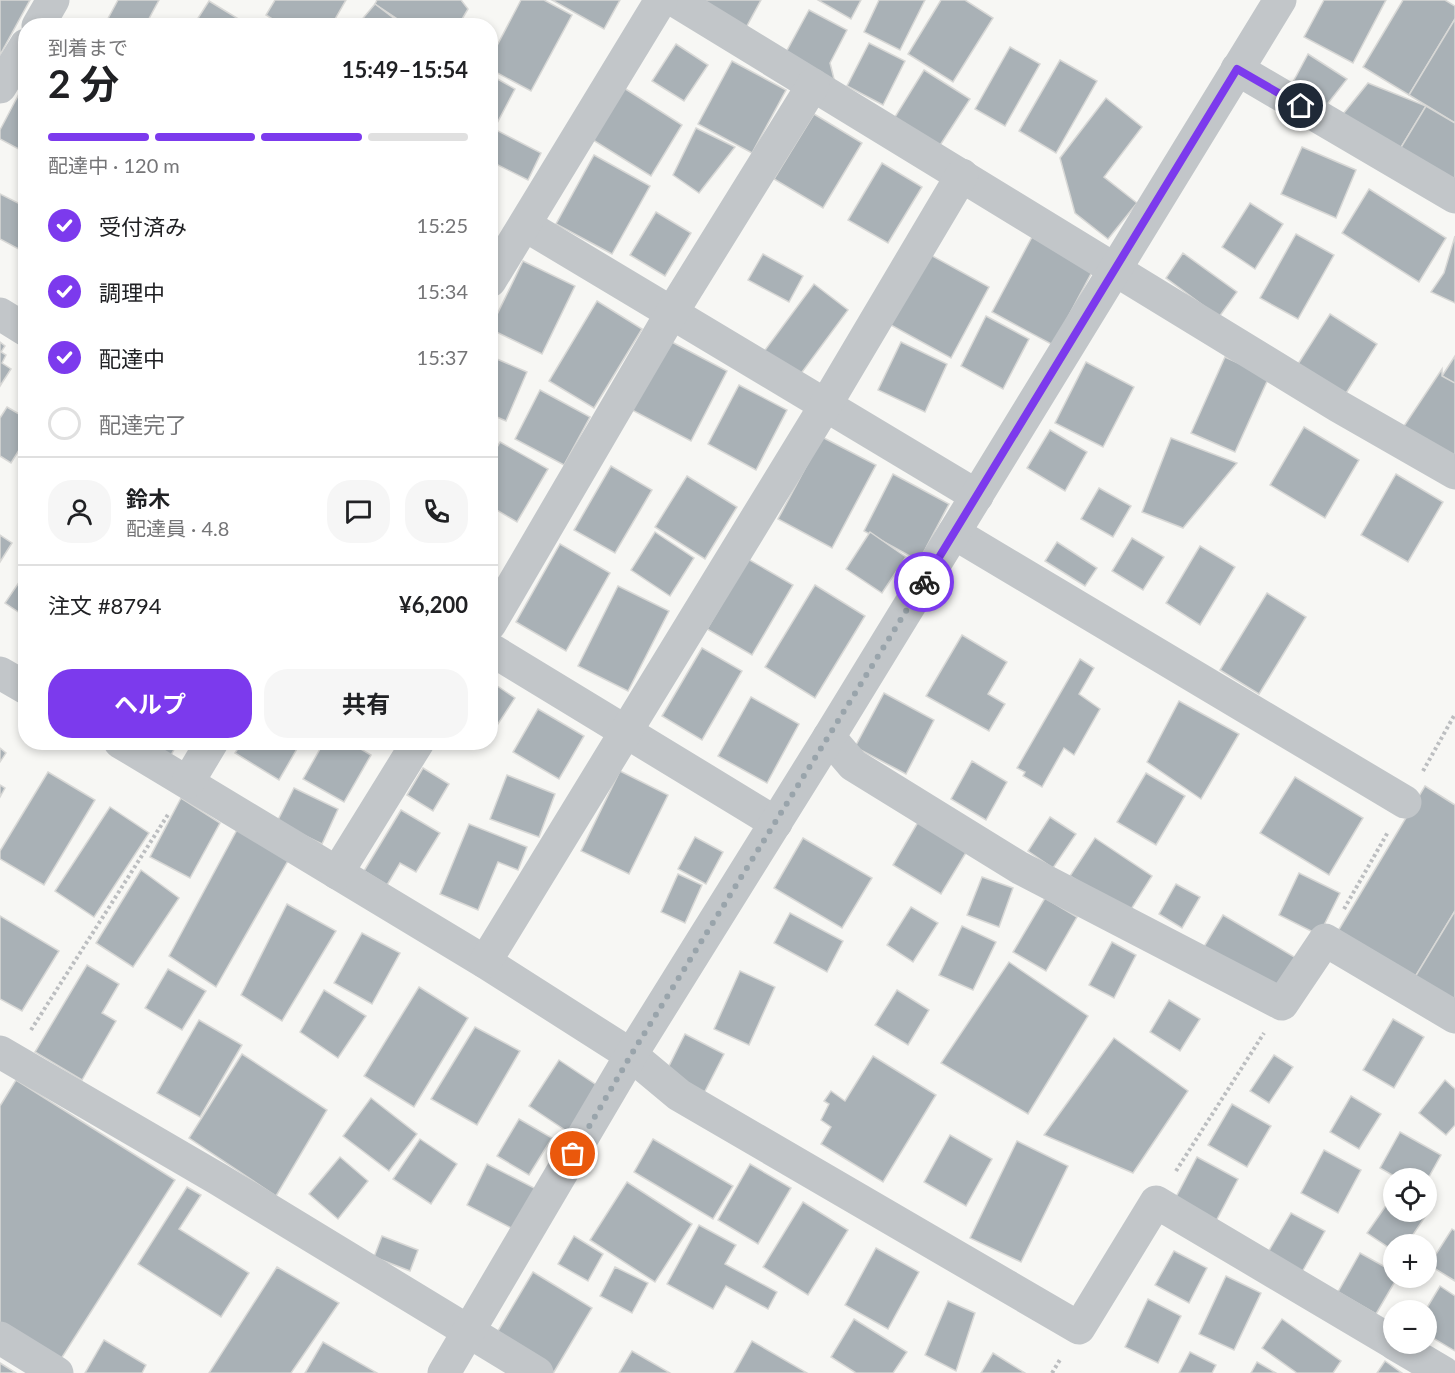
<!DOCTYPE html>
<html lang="ja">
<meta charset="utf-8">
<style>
body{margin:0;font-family:Lato,"Noto Sans JP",sans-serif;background:#f6f6f6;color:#202124;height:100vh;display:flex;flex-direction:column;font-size:22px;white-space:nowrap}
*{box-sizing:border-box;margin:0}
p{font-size:20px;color:#757577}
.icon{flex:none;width:33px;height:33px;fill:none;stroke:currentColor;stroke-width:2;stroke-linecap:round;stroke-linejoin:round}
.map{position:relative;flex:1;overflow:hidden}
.panel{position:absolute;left:18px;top:18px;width:480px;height:732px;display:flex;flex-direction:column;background:#fff;border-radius:24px;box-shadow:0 3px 9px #0003}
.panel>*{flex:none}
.fabs{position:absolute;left:1383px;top:1168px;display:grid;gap:12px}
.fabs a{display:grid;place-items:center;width:54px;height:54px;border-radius:50%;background:#fff;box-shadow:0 3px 9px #0003;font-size:30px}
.pin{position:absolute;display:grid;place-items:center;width:51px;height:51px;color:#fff;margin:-26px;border:3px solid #fff;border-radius:50%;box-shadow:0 2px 6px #0007}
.courier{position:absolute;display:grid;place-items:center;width:60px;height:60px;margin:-30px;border:4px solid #7c3aed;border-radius:50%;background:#fff;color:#222;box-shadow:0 2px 8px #0007}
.overview em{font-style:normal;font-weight:700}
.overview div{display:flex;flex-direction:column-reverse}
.overview{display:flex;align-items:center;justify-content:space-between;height:102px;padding:0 30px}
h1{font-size:39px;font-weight:700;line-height:45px}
.bar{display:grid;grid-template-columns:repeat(4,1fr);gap:9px 6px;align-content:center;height:72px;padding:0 30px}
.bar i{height:8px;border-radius:4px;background:#e0e0e0}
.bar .selected{background:#7c3aed}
.bar p{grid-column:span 4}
.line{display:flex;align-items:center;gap:15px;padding:0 30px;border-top:2px solid #e0e0e0}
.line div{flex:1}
.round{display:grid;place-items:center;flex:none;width:63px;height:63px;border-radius:24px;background:#f6f6f6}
ol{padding:0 30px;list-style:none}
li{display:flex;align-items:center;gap:18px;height:66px}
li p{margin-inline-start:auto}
li .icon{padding:6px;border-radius:50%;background:#7c3aed;color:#fff;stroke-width:4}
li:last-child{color:#757577}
li i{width:33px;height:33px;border:3px solid #e0e0e0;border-radius:50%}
.cta{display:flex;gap:12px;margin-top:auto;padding:12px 30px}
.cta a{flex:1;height:69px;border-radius:24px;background:#7c3aed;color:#fff;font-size:24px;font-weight:700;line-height:69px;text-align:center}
.cta a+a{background:#f6f6f6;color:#202124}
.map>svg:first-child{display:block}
</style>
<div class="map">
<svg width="1455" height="1373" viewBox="0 0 1455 1373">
<rect width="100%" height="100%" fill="#f7f7f4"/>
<g fill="#a9b1b6" stroke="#d8d8d6" stroke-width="1.5">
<polygon points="0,0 30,0 0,55"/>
<polygon points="118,0 159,0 145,26 104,26"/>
<polygon points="275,0 346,0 331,26 283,26 266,15"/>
<polygon points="377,0 461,0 468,9 458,26 408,26 375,4"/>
<polygon points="521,0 544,0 572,15 531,91 490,69 490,59"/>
<polygon points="552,0 620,0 604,29"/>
<polygon points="701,0 761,0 743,33"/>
<polygon points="818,0 861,0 851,19"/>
<polygon points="879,0 925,0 900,50 864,32"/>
<polygon points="941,0 965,0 993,18 953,82 908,54"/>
<polygon points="1324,0 1386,0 1353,63 1304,37"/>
<polygon points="1403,0 1445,0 1455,6 1455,19 1409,95 1363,67"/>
<polygon points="209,1 250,26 193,26"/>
<polygon points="375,4 404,26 350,26 353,19 359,23"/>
<polygon points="809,10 847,30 830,63 835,83 784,56"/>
<polygon points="1455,19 1455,123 1409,95"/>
<polygon points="869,43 905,61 883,105 847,86"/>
<polygon points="676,44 708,65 684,101 652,81"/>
<polygon points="1010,47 1040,64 1005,126 975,109"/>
<polygon points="1308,54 1347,79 1318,116 1285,97"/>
<polygon points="1060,60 1097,81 1056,153 1019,131"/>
<polygon points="732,61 786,90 752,153 698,124"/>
<polygon points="924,70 970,99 935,153 890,125"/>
<polygon points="494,77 515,89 494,129 541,153 528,180 490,161 490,83"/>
<polygon points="1368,83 1426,106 1397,154 1339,119"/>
<polygon points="624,88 682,125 651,176 593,140"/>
<polygon points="20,92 26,95 26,153 0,139 0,130"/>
<polygon points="1106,98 1142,127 1104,177 1137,203 1108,239 1075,213 1060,158"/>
<polygon points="1426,106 1455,123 1455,189 1397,154"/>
<polygon points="814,114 862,143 823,208 774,179"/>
<polygon points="696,128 735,147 699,193 673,175"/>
<polygon points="1302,147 1356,170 1336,218 1281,194"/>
<polygon points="594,155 650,186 612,254 556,224"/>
<polygon points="882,163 922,187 888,243 848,220"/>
<polygon points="1369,189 1446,238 1419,282 1342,233"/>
<polygon points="0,194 26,207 26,253 0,239"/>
<polygon points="1250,203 1283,224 1255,269 1222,247"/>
<polygon points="656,212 691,233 665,276 630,255"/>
<polygon points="1296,234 1334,255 1298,319 1260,298"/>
<polygon points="1455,236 1455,303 1431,292 1444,273"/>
<polygon points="1032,237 1093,270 1053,345 992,312"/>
<polygon points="927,253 989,287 951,358 889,324"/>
<polygon points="1183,253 1237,292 1219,317 1166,278"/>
<polygon points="763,254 803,276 789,302 748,280"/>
<polygon points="523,261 575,286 542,354 490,329"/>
<polygon points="814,284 848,310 794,383 760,357"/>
<polygon points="597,301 642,329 594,408 549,381"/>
<polygon points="1330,314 1377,344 1338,406 1291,375"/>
<polygon points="986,316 1029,339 1003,389 961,366"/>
<polygon points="668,340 727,371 691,441 632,410"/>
<polygon points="0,342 5,346 1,352 6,355 2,363 11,369 0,386"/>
<polygon points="901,342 947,364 925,412 878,390"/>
<polygon points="490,356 527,372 506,421 490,414"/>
<polygon points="1455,356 1455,384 1442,376"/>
<polygon points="1225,357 1269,377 1235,452 1191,433"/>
<polygon points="1086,362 1134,387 1103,447 1055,423"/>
<polygon points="1442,369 1442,376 1455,383 1455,473 1398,435"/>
<polygon points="739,385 787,410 756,470 708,444"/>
<polygon points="540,390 590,417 564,465 515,439"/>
<polygon points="7,407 26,418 26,439 11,463 0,456 0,418"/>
<polygon points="1304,427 1359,460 1325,518 1270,485"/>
<polygon points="1050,430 1087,452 1065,491 1027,468"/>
<polygon points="822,437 876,465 832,548 778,519"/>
<polygon points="1171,438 1237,463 1183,528 1142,512"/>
<polygon points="500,442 548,469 517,522 490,506 490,459"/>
<polygon points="611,466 652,490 615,553 574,530"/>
<polygon points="893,474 949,504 919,561 864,531"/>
<polygon points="1396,474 1443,502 1408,562 1361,535"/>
<polygon points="687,476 737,507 705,559 655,527"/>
<polygon points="1099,488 1131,506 1113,537 1081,519"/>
<polygon points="655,532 694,558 670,596 631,570"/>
<polygon points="870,532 906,557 882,593 846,569"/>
<polygon points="0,535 12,543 0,562"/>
<polygon points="1132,538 1164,557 1143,590 1112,571"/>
<polygon points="1057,542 1097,568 1085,586 1045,561"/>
<polygon points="560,544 610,573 566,651 516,622"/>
<polygon points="1200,546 1235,567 1200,625 1166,603"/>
<polygon points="748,559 793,585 752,655 707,629"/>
<polygon points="26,572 26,617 5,603"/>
<polygon points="815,585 865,616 815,698 765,667"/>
<polygon points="618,586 669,611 628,691 578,666"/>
<polygon points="1267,593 1306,617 1259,694 1220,670"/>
<polygon points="962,635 1007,662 988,694 1005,704 989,731 926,696"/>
<polygon points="702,648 742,671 702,740 662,716"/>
<polygon points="1080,659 1094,668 1079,694 1100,709 1074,755 1064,748 1042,787 1023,776 1025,772 1017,768"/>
<polygon points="490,681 515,698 490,736"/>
<polygon points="884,693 934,720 906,774 855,747"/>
<polygon points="751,697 799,724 767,783 718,756"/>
<polygon points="1179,701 1239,734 1201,799 1147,762"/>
<polygon points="538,709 584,736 559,779 513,752"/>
<polygon points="144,742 178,742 170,757"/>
<polygon points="242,742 301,742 279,780 235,753"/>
<polygon points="324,742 349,742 371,755 344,802 303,779"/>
<polygon points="0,748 6,753 0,762"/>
<polygon points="972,761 1007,782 986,820 951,799"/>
<polygon points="423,768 449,784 433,811 407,795"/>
<polygon points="620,771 668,795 629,874 581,851"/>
<polygon points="48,772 95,800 44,885 0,859 0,851"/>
<polygon points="1146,773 1185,796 1156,845 1117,822"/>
<polygon points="507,775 555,794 539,837 490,819"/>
<polygon points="1295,777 1363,818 1329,875 1260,833"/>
<polygon points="0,785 5,788 0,797"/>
<polygon points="1425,786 1455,805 1455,911 1412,982 1335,936"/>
<polygon points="294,788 338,809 322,844 277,822"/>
<polygon points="181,798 220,823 190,878 150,857"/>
<polygon points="110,807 149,833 94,917 55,891"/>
<polygon points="401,810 440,833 416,872 400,863 387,885 364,871"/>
<polygon points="921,817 970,846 941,894 893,865"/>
<polygon points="1050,817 1076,834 1053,868 1028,851"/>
<polygon points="469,824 527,847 518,870 498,862 478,910 440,894"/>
<polygon points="238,828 289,859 216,987 169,956"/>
<polygon points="695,837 723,852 706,884 678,869"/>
<polygon points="803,838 872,878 842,928 774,888"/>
<polygon points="1095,838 1152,876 1128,914 1070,876"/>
<polygon points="141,870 179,898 133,967 96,943"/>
<polygon points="1299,873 1340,893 1319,935 1279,915"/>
<polygon points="678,874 702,885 685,923 661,912"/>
<polygon points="982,877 1013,888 999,927 967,915"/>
<polygon points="1176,884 1200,897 1182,928 1159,914"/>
<polygon points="1045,898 1077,917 1046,971 1013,952"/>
<polygon points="287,904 336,931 282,1021 241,995"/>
<polygon points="911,907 938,923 913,962 887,945"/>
<polygon points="1455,911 1455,1016 1412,982"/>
<polygon points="790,913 843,941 827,972 774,943"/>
<polygon points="1223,915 1296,958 1276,994 1202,950"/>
<polygon points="0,916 59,951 22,1011 0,999"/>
<polygon points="962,926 996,942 973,990 939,975"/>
<polygon points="362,933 400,953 372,1004 334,983"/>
<polygon points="1112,942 1136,955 1114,998 1089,985"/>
<polygon points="1009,962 1088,1016 1028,1114 941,1063"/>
<polygon points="87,965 119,984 102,1013 116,1021 82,1080 35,1052"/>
<polygon points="168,969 206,991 182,1030 145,1008"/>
<polygon points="740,971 775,987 749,1045 714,1029"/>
<polygon points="419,987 468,1018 414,1107 364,1076"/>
<polygon points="324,990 366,1016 338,1058 300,1032"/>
<polygon points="897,990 929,1010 908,1045 875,1025"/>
<polygon points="1169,1000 1200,1019 1180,1051 1150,1032"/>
<polygon points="1393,1019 1424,1037 1394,1088 1363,1070"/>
<polygon points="199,1020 242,1045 200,1117 157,1093"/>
<polygon points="475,1027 520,1051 477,1125 431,1099"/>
<polygon points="685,1034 724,1054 702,1097 663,1078"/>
<polygon points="1114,1038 1188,1091 1133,1173 1044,1135"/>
<polygon points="242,1054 327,1110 276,1196 189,1138"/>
<polygon points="1274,1055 1293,1067 1269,1103 1250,1091"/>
<polygon points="873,1056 936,1095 883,1182 821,1144 831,1127 821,1120 829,1104 824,1101 831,1091 845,1101"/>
<polygon points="559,1060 601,1088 571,1134 529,1106"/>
<polygon points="16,1080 175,1180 59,1362 0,1324 0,1106"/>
<polygon points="1445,1080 1455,1089 1455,1125 1446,1135 1419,1113"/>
<polygon points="1351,1096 1381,1114 1359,1149 1330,1132"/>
<polygon points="371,1098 417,1134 389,1171 343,1136"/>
<polygon points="1232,1104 1271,1126 1247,1167 1208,1145"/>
<polygon points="519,1119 552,1138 529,1175 497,1156"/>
<polygon points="1400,1132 1441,1155 1426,1182 1426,1179 1399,1179 1380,1168"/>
<polygon points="950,1135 992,1159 966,1206 924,1182"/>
<polygon points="420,1139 457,1164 431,1204 393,1179"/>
<polygon points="653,1139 733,1186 713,1219 634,1172"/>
<polygon points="1017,1141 1068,1166 1021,1262 970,1238"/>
<polygon points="1324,1150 1361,1170 1338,1213 1301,1193"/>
<polygon points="340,1157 368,1181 338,1219 309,1194"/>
<polygon points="1197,1157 1238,1179 1216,1221 1175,1199"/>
<polygon points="487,1164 540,1191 519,1232 467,1205"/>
<polygon points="750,1164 791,1188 758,1244 718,1220"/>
<polygon points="627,1182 692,1224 655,1282 590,1240"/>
<polygon points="187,1187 201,1195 179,1229 249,1273 221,1317 138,1264"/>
<polygon points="1394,1194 1394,1212 1427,1214 1406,1245 1394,1245 1394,1251 1367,1233"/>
<polygon points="803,1202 848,1230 808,1295 763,1267"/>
<polygon points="1291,1213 1325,1231 1302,1272 1267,1254"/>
<polygon points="699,1225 736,1245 725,1264 777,1292 768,1309 726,1286 713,1309 667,1284"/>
<polygon points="1452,1229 1455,1231 1455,1281 1429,1265"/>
<polygon points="382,1236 418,1250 410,1271 374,1257"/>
<polygon points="574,1236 603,1254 588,1281 558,1264"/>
<polygon points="876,1248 919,1272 888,1329 845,1305"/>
<polygon points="1174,1251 1207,1268 1189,1303 1155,1285"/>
<polygon points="1360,1253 1394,1272 1394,1278 1397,1278 1376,1314 1338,1292"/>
<polygon points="277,1267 339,1303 291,1373 209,1373"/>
<polygon points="615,1267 648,1283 632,1313 600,1296"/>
<polygon points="533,1272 592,1308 554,1372 495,1336"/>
<polygon points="1226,1276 1261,1293 1234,1350 1199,1334"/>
<polygon points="1440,1286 1455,1296 1455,1351 1426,1334 1425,1311"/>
<polygon points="1148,1299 1181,1316 1158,1363 1125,1347"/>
<polygon points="948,1301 975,1313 956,1371 925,1355"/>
<polygon points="854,1319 907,1352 893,1373 856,1373 831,1357"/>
<polygon points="1282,1319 1341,1361 1333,1373 1297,1373 1262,1348"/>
<polygon points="104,1340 146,1365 142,1373 85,1373"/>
<polygon points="752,1341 807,1373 734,1373"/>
<polygon points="323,1342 377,1373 305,1373"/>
<polygon points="632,1351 670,1373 619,1373"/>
<polygon points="1190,1352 1216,1365 1212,1373 1179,1373"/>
<polygon points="993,1353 1025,1373 981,1373"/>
<polygon points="1385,1361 1402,1373 1377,1373"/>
<polygon points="1257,1362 1276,1373 1251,1373"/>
<polygon points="0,1363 16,1373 0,1373"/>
</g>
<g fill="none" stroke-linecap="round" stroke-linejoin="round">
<g stroke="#bcbec0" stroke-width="4" stroke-dasharray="3 3" stroke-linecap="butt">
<polyline points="1423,771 1455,714"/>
<polyline points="1344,909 1388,832"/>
<polyline points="31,1030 169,813"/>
<polyline points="1176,1171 1264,1033"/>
<polyline points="1052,1373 1061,1358"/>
</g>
<g stroke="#c2c6c9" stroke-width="33">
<polyline points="674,0 1338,406 1455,473"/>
<polyline points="38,26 53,0"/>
<polyline points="1237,69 1455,197"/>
<polyline points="0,87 26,45"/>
<polyline points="525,225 977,496"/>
<polyline points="490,281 661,0"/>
<polyline points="0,314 26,330"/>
<polyline points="954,533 1405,802"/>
<polyline points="490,624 671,314 813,85"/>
<polyline points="490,649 776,823"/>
<polyline points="0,673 26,688"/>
<polyline points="829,737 853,765 1020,868 1282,1004 1325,940 1455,1017"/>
<polyline points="120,742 485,962 631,1055 679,1095 1079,1328 1156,1202 1394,1343"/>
<polyline points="188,782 212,742"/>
<polyline points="337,873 418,742"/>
<polyline points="485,962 825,406 962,175"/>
<polyline points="0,1052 218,1179 537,1373"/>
<polyline points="0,1338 57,1373"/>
<polyline points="1395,1344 1444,1373"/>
<polyline points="444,1373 631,1055 829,737 1280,0"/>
</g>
</g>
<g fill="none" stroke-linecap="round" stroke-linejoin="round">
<polyline stroke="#99a4ab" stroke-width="6" stroke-dasharray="0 10.8" points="573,1154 631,1055 924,582"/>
<polyline stroke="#7c3aed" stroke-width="8" points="924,582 1237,69 1301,106"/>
</g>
</svg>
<div class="fabs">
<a><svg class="icon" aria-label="locate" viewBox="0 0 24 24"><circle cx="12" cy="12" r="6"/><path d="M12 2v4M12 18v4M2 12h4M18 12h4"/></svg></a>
<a>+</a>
<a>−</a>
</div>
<div class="pin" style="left:573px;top:1154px;background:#ea580c"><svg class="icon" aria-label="bag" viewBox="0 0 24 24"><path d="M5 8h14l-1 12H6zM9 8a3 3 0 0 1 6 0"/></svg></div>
<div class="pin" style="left:1301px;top:106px;background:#1f2937"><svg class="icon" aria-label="home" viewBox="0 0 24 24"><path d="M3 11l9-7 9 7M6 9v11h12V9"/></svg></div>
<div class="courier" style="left:924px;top:582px"><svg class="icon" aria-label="bike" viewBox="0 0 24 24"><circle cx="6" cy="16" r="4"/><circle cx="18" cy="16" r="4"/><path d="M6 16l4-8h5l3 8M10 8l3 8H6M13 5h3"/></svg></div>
<section class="panel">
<div class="overview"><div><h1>2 分</h1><p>到着まで</p></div><em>15:49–15:54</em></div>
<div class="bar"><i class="selected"></i><i class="selected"></i><i class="selected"></i><i></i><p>配達中 · 120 m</p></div>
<ol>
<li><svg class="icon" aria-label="check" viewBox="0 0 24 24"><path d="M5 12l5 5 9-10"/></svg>受付済み<p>15:25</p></li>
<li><svg class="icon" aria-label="check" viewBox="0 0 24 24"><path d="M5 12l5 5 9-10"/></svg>調理中<p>15:34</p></li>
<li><svg class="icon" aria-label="check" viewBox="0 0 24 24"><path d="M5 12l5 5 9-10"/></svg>配達中<p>15:37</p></li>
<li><i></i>配達完了</li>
</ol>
<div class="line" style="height:108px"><a class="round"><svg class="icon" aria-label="person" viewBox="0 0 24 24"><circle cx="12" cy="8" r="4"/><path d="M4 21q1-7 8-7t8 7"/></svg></a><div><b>鈴木</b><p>配達員 · 4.8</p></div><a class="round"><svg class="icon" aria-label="chat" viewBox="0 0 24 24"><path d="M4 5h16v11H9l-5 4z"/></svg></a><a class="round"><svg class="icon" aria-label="phone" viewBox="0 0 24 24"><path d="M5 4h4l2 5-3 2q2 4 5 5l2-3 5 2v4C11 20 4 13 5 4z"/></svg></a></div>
<div class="line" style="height:78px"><div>注文 #8794</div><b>¥6,200</b></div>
<div class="cta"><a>ヘルプ</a><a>共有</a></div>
</section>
</div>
